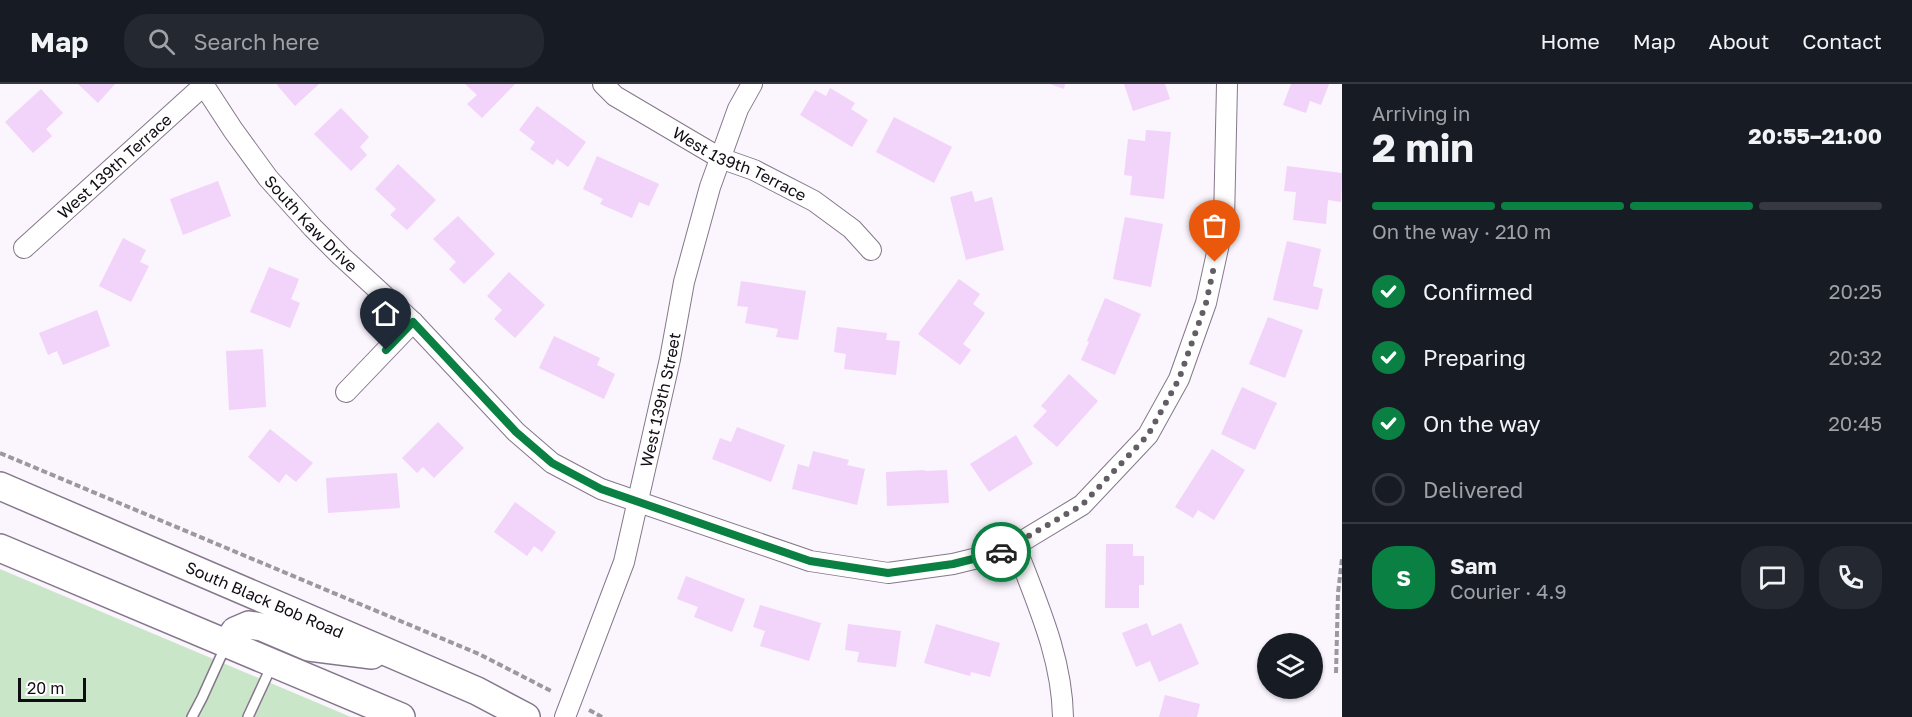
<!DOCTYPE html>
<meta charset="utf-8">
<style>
body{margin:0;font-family:"Golos Text",sans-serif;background:#242831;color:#f1f3f6;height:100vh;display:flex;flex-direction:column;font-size:22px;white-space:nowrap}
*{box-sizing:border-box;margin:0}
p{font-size:20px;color:#9ea1a6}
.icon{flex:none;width:33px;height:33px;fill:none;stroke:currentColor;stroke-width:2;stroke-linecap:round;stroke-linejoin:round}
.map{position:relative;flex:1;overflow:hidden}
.panel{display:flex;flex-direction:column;background:#171b24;width:570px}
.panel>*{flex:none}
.tools{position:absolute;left:1257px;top:549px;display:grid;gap:12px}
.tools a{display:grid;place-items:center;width:66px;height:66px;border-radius:50%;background:#171b24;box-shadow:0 2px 4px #0004;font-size:30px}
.scale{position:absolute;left:18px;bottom:15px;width:68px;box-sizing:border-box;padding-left:6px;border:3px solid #110c13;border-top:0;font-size:16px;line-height:21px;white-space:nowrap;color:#110c13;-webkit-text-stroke:4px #fff;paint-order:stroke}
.pin{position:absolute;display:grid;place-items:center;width:51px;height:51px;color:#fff;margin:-62px -26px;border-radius:50% 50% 50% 0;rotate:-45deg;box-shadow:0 0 6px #0007}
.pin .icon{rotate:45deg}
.courier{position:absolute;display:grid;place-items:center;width:60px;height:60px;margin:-30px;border:4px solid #0b8043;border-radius:50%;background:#fff;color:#222;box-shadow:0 2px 8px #0007}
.headline em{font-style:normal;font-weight:700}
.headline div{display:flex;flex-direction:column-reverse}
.headline{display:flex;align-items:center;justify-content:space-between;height:102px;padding:0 30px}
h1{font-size:39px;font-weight:700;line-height:45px}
.bar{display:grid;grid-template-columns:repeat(4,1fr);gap:9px 6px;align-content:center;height:72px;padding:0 30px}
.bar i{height:8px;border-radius:4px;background:#363941}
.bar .on{background:#0b8043}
.bar p{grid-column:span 4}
.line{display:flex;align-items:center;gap:15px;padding:0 30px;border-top:2px solid #363941}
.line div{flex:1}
.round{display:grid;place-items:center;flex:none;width:63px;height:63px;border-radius:24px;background:#242831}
ol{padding:0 30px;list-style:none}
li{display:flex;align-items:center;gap:18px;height:66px}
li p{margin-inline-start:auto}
li .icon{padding:6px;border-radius:50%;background:#0b8043;color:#fff;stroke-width:4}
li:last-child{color:#9ea1a6}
li i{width:33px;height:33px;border:3px solid #363941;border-radius:50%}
header{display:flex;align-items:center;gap:36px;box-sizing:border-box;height:84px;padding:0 30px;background:#171b24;border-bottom:2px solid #363941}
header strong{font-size:28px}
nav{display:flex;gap:33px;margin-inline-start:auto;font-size:21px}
.search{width:420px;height:54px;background:#242831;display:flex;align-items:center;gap:15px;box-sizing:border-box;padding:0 21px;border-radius:24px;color:#9ea1a6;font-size:22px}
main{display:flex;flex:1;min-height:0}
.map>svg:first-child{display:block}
</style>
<header>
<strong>Map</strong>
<div class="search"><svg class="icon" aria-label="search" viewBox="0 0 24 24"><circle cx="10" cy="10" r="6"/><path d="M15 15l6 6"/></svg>Search here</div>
<nav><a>Home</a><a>Map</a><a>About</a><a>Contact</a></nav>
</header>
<main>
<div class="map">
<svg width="1342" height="633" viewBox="0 0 1342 633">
<rect width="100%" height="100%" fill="#fbf5fe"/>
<polygon fill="#cae6c8" points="0,485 351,633 0,633"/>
<g fill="#f2d3f9">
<polygon points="78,0 115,0 98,19"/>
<polygon points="278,0 319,0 295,22 277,1"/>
<polygon points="465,0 515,0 482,34 467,20 477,11"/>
<polygon points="1050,0 1065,0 1064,5"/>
<polygon points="1124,0 1165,0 1170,15 1133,27"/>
<polygon points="1291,0 1329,0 1321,21 1310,17 1306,29 1283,21"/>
<polygon points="830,4 855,19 851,25 868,36 852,63 800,31 815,6 826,12"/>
<polygon points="41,5 63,29 46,45 52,52 33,69 5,38"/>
<polygon points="537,22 586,58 568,83 557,75 553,81 530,65 535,58 519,46"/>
<polygon points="341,24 369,53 360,63 367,71 351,87 314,50"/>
<polygon points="894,33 952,63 934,99 876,68"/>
<polygon points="1146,46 1171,48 1164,115 1130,111 1132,92 1124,91 1128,55 1145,57"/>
<polygon points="597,72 659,100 649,122 639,118 632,134 600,120 603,115 583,105"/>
<polygon points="398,80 436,116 407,146 390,131 396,125 375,105"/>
<polygon points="1287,82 1342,89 1341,118 1328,116 1326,140 1293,136 1296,108 1284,107"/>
<polygon points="218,97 231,132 183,151 170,115"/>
<polygon points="972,107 975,118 992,113 1004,166 966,176 950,113"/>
<polygon points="458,132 495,170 464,200 449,185 456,178 433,155"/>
<polygon points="1125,133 1163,140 1151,203 1113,195"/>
<polygon points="123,154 146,166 140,178 149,182 131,218 99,202"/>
<polygon points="1287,157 1321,165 1313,202 1323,205 1318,226 1273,216"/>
<polygon points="269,183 299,195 291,215 300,219 290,244 250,228"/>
<polygon points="509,188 545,221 515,254 494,235 502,226 487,212"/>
<polygon points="959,195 980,210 973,220 985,229 963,260 971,266 960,281 918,250"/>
<polygon points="741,197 806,207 798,256 776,253 778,245 745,239 748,223 737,222"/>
<polygon points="1105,214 1141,230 1115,291 1081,276 1089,258 1087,257"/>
<polygon points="97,226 110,262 63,281 57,267 48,271 39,249"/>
<polygon points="1268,233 1303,246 1285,294 1249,280"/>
<polygon points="837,243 887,249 886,256 900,257 896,291 844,285 846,270 834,268"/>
<polygon points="554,252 600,274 597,281 615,290 604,315 539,284"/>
<polygon points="263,265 266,323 229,326 226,267"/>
<polygon points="1069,290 1098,317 1057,363 1033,342 1047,327 1041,322"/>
<polygon points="1242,303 1277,319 1255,366 1221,350"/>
<polygon points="438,338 464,364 434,394 423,383 417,389 402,374"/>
<polygon points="737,343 785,361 771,398 712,375 720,354 731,358"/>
<polygon points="270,345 313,379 296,398 286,390 279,399 248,373"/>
<polygon points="1016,351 1033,380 989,408 970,380"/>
<polygon points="1212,365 1245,386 1214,436 1198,426 1193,434 1175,423"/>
<polygon points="813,367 849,376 847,381 865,385 857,421 792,405 798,380 809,383"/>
<polygon points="925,386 925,387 947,386 949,419 887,422 886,388"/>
<polygon points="397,389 400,424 328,429 326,394"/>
<polygon points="515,418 556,448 542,468 534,462 527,472 494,448"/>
<polygon points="1106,460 1133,460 1133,472 1144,472 1144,501 1139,501 1139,524 1105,524"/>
<polygon points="686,492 745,515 732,548 694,533 698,523 677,515"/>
<polygon points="760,521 821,539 809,577 760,562 765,547 753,543"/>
<polygon points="1147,539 1152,552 1181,539 1199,580 1159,598 1150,577 1136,583 1122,549"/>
<polygon points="848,540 901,547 896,583 857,578 859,568 845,566"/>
<polygon points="936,540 1000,559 990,593 971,588 970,592 924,579"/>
<polygon points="1165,611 1200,620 1197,633 1159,633"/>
</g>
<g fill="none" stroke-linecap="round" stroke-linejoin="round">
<g stroke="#85778b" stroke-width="12">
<g id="lane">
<polyline points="192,633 202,614 226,561"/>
<polyline points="248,633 272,581"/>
</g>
</g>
<g stroke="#85778b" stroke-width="22">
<g id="street">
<path id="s1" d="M203 0 233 46 268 94 313 144 341 172 413 238 516 348 552 379 601 405 810 477 888 489 953 480 1006 467 1082 421 1148 351 1179 295 1206 219 1224 137 1227 0"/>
<path id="s2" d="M603 0 615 12 720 74 754 86 814 117 852 145 871 166"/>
<path id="s3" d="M24 164 204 1"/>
<polyline points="346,308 413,238"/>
<path d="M1015 461C1036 517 1062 572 1063 633"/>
<path id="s4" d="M565 633 624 478 670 275 684 198 710 103 738 25 752 0"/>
</g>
</g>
<g stroke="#85778b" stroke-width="30">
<g id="secondary">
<path id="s5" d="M0 402 403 575 477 607 526 633"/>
<polyline points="0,464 401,633"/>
<polyline points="227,559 235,547 249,541 262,543 309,563 372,571"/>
</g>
</g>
<g stroke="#9d97a0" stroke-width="4" stroke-dasharray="6 3" stroke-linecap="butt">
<polyline points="0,369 479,570 553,608"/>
<polyline points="1336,589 1338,509 1342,475"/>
<polyline points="589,626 602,633"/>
</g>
<use href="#lane" stroke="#fff" stroke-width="9"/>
<use href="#street" stroke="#fff" stroke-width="20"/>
<use href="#secondary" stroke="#fff" stroke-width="27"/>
</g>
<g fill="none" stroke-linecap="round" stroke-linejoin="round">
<polyline stroke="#635e65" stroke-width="6" stroke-dasharray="0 10.8" points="1001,468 1082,421 1148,351 1179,295 1206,219 1215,178"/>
<polyline stroke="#0b8043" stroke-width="8" points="386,266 413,238 516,348 552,379 601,405 810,477 888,489 953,480 1001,468"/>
</g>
<g text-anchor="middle" stroke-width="5" stroke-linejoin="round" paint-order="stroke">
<g font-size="16" fill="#110c13" stroke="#fff">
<text dy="6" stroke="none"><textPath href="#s2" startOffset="159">West 139th Terrace</textPath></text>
<text dy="6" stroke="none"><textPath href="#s3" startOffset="122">West 139th Terrace</textPath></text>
<text dy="6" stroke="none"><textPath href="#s1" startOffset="177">South Kaw Drive</textPath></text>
<text dy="6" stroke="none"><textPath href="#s4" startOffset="332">West 139th Street</textPath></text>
<text dy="6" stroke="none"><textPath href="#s5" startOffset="288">South Black Bob Road</textPath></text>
</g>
</g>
</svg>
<div class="tools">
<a><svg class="icon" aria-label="layers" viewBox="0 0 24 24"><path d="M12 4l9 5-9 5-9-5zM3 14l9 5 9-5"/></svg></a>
</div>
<div class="scale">20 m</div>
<div class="pin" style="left:1215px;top:178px;background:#ea580c"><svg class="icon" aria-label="bag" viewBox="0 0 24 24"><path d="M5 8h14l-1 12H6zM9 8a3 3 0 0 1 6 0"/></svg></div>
<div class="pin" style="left:386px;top:266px;background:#1f2937"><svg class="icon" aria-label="home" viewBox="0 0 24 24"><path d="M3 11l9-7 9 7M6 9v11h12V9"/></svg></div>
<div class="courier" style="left:1001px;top:468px"><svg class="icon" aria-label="car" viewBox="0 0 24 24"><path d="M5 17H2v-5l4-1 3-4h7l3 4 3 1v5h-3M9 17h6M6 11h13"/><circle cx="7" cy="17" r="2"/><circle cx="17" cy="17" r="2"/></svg></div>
</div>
<section class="panel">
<div class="headline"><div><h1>2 min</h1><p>Arriving in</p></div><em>20:55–21:00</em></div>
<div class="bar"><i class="on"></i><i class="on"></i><i class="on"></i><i></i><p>On the way · 210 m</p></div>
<ol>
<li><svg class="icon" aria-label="check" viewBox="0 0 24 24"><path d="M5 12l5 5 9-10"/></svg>Confirmed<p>20:25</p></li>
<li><svg class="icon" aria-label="check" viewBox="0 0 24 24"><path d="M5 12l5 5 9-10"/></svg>Preparing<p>20:32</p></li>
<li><svg class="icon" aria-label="check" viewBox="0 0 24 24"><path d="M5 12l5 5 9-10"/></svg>On the way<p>20:45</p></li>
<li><i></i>Delivered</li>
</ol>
<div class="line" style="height:108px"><b class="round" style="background:#0b8043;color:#fff">S</b><div><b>Sam</b><p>Courier · 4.9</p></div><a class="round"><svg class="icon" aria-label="chat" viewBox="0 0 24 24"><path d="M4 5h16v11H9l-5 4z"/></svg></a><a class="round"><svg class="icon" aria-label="phone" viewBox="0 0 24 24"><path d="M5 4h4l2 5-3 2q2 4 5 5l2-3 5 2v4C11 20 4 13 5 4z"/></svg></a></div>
</section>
</main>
